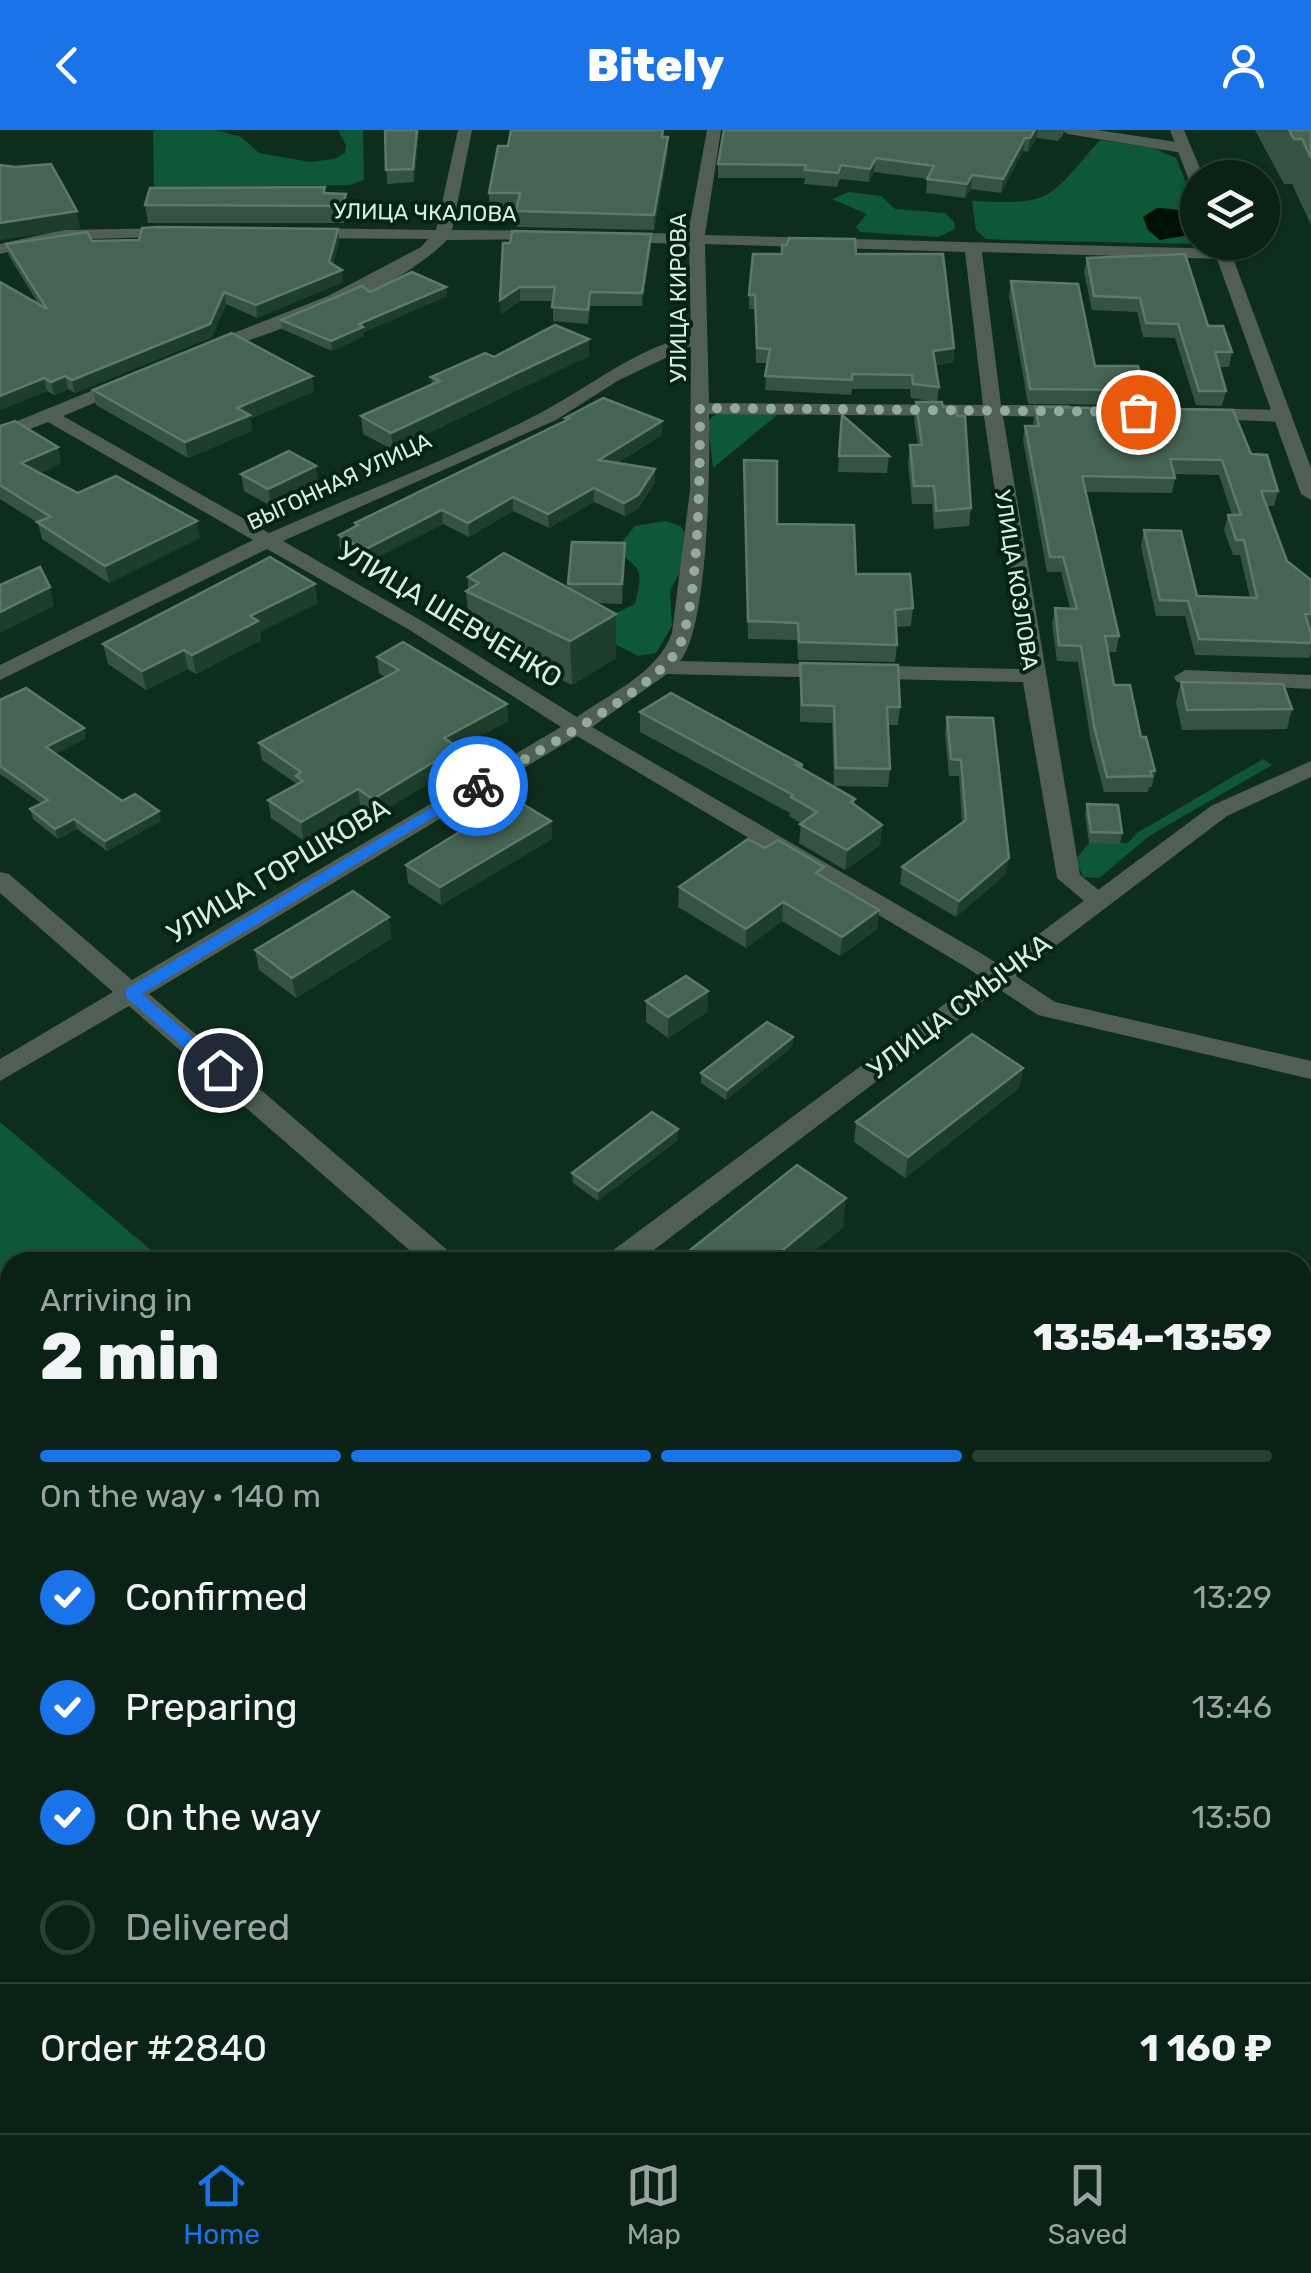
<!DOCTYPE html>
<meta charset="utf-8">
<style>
body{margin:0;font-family:Rubik,sans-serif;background:#132a1f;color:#f1f3f6;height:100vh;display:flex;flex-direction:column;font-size:38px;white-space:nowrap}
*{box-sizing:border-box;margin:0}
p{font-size:32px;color:#99a4a1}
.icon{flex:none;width:55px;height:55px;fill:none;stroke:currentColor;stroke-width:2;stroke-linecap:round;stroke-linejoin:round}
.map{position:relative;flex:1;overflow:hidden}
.sheet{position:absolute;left:0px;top:1122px;width:1312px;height:882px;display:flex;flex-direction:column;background:#0a2216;border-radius:30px 30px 0 0;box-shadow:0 2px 8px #0004,0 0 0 2px #2a3f35}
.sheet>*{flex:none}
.buttons{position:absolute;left:1180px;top:30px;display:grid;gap:20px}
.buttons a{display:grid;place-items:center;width:100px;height:100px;border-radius:50%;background:#0a2216;box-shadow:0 2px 8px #0004,0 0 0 2px #2a3f35;font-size:50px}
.pin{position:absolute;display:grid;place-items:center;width:85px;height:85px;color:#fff;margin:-42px;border:5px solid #fff;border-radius:50%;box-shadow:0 2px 10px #0007}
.courier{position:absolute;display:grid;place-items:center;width:100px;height:100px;margin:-50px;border:8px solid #1a73e8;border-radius:50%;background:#fff;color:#222;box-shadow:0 2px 12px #0007}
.summary em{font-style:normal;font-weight:800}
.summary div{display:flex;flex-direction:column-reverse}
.summary{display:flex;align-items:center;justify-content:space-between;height:170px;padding:0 40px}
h1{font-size:65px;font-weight:800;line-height:75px}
.bar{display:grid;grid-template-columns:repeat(4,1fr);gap:15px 10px;align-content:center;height:120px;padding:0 40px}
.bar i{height:12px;border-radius:8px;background:#2a3f35}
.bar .active{background:#1a73e8}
.bar p{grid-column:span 4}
.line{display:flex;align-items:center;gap:25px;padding:0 40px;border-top:2px solid #2a3f35}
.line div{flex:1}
ol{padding:0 40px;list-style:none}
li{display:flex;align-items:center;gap:30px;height:110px}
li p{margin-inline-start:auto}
li .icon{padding:10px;border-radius:50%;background:#1a73e8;color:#fff;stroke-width:4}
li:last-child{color:#99a4a1}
li i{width:55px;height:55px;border:5px solid #2a3f35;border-radius:50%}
header{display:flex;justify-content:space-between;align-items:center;height:130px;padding:0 40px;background:#1a73e8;color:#fff;font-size:45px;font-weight:800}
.menu{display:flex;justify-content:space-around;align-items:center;height:140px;border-top:2px solid #2a3f35;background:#0a2216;font-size:28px;color:#99a4a1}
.menu a{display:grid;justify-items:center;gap:5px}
.menu .active{color:#1a73e8}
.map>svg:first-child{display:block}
</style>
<header><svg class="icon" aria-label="back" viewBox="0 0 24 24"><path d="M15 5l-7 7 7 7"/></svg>Bitely<svg class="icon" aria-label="person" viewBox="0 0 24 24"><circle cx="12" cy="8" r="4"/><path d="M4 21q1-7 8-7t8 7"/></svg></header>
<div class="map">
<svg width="1311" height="2003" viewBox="0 0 1311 2003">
<rect width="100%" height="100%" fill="#0e2e1d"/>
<g fill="#0f5837">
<polygon points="153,0 215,0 241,7 259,23 310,32 334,29 345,23 346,15 338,0 363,0 364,50 349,55 154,57"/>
<path d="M1100 10 1153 18 1176 28 1196 78 1200 114 1007 110 986 109 976 100 972 71C1054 75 1047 70 1100 10Z"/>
<polygon points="849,62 881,66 895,79 945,83 954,92 955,99 938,107 860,102 856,97 867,84 832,69"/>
<polygon points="719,281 782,281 713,338 708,291"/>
<path d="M666 391 680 396 684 401 683 436 670 460 672 496 656 523 638 526 613 513 610 486 635 474C646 432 637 443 617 418L635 396Z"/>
<polygon points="1263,629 1272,635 1149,706 1099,748 1083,747 1076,729 1089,713 1128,713 1137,703"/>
<polygon points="0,992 165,1132 10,1132 10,1203 0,1193"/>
<polygon points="0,1377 10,1387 10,1481 0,1488"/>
<polygon points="1303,1884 1311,1891 1311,2003 926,2003 933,1995 1302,1995"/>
<polygon points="413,1995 695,1995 688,2003 418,2003"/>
</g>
<path fill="#001105" d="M1157 78C1179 79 1192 80 1195 104L1160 110 1148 100 1143 87Z"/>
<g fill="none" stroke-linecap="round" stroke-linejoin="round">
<g fill="#505e55" fill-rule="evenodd">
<path d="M458 0H472L452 100 547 101 555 106 553 109 447 110C390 167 287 195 212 224H200V216L328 166 421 117 428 109 300 108 292 103 300 98 436 100Z"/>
<path d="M707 0H721L705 105 1223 119 1231 124 1223 129 982 122 1001 275H1069L1078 281 1069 287 1003 286 1080 745 1110 769 1098 777 1089 775 1057 748 1023 552 667 544 592 597 984 825 1055 872 1311 931V949L1038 885 966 837 577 606 149 864 452 1124 456 1132H423L129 876 0 951V929L113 862 0 763V742L9 744 132 850 561 597 408 499 267 419 0 550V535L253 410 48 292 0 311V298L123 248H135V256L63 286 269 403C359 363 455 328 542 282 591 256 636 218 691 206L689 114 615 112 607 107 615 102 688 104ZM705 114 965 122 983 275 709 273ZM691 216 690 360 672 503C659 542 609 564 577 587L422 491 283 411 556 290 619 250ZM709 284 984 286 1021 539 680 531C709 498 710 332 709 284Z"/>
<polygon points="1061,0 1097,0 1183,13 1191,18 1183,23 1068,4"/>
<polygon points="177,98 185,103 183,106 62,110 0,124 0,114 62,100"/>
<polygon points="1197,278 1282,280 1291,286 1282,292 1190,288 1190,280"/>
<polygon points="1185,540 1311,545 1311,559 1177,552 1174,547"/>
</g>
<g fill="#505e55" fill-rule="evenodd">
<polygon points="1170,0 1184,0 1204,48 1198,48 1198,58 1190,53"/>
<polygon points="1211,112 1227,112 1311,338 1311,370 1301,364"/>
<polygon points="1311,631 1311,647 1227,686 638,1132 604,1132 608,1124 1211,676"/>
<polygon points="10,1592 10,1629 0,1633 0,1595"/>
<polygon points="1302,1804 1311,1808 1311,1849 1302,1845"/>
</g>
</g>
<g fill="#345342">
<polygon points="385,0 419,0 414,52 387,54"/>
<polygon points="724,0 1064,0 1063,5 1058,11 1037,8 1028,22 1023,21 1001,63 971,59 965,68 926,63 927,49 874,42 869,52 840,49 837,57 804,54 805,48 718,48 718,34"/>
<polygon points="1255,0 1311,0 1311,95 1292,54 1284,54"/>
<polygon points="664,7 668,22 654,100 517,97 517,78 489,78 489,63 508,16"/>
<polygon points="325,57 326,63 346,64 347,81 344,93 148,93 145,75"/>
<polygon points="92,111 339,111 333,135 343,152 257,188 226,174 212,207 75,263 68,259 54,265 47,261 0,280 39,175 9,126 6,114"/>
<polygon points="503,113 651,118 642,176 590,176 588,194 553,191 553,171 520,171 501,184"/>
<polygon points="856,124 954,218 953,232 936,235 939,257 937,272 911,268 910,259 852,259 851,265 765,260 767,233 756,233 755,179 749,179 749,165"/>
<polygon points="1087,128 1208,196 1232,222 1229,237 1219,237 1226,261 1222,276 1196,275 1175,208 1143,207 1137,182 1092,180 1084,142"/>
<polygon points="1011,151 1095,236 1145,260 1142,275 1028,274 1009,166"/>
<polygon points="446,157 447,166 364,202 364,206 332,221 282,199 281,190 370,162"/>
<polygon points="589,209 589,226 393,320 363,304 361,286 432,255 431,247 494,227"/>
<polygon points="93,260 314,261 250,289 252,301 188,328 96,275"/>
<polygon points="916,272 971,378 969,396 934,399 932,374 912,374 908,333 910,315 918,315 914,290"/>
<polygon points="1035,277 1251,324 1278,361 1274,376 1267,376 1287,431 1311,450 1311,500 1310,500 1311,523 1309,528 1195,525 1185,486 1156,486 1141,416 1144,400 1197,466 1250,468 1240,425 1233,425 1224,400 1228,385 1232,385 1219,345 1174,344 1175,348 1172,363 1086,362 1119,506 1116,522 1108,522 1114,555 1141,607 1155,641 1152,657 1149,657 1148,662 1104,662 1091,612 1078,532 1057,531 1052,494 1055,478 1070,478 1061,442 1047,442 1023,310 1025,296 1033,296"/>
<polygon points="842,285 889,326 887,343 838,342"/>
<polygon points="565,288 662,291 662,305 617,333 655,352 638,379 625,386 594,372 549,398 513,381 469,407 443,394 366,433 340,419 339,405 355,397 355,393 565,291"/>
<polygon points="0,296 58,317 61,333 40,343 78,363 200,408 109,453 42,409 38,393 0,369"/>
<polygon points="744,330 777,394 913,478 911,496 896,497 897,515 895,532 798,530 797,510 748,509"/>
<polygon points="241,344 319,353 271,376 244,361"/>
<polygon points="625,413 622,474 596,473 616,528 572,555 470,504 466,461 468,460 468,447 569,458 568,454"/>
<polygon points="318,473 260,502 261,510 196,544 188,539 146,560 108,534 103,514"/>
<polygon points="377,527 507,574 508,591 458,618 460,634 375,686 360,676 303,710 271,688 268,670 297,654 262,630 259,613 385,547 379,543"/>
<polygon points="800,533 900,577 898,595 888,595 890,639 888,657 834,656 832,593 800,592"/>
<polygon points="1181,552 1292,579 1287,599 1182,600 1176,572"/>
<polygon points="0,570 86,608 55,624 122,671 161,691 107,721 77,699 58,709 33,689 30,679 41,673 0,644"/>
<polygon points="640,582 803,635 803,639 855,669 854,674 882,695 880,715 845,740 799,713 801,693 789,686 790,683 640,602"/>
<polygon points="947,587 1006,744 956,787 900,754 902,737 962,693 959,646 949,646 945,604"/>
<polygon points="1087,674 1122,703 1120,714 1089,713 1085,684"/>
<polygon points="551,691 552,709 441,775 408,753 406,735"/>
<polygon points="765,718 823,747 879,780 877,799 840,826 782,791 746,818 678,777 679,757"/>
<polygon points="392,808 296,868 259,840 255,820"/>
<polygon points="708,861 707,882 668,908 646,892 646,871"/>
<polygon points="793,907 792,917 726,970 701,953 701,943"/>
<polygon points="1023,938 1019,958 905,1048 854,1012 856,992"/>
<polygon points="678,1010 598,1071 573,1053 572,1043"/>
</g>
<g fill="#1e3e2c">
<polygon points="417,0 419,0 414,52 413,39"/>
<polygon points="1035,0 1038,0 1037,8 1028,22 1030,8"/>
<polygon points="668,7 668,22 654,100 654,85"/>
<polygon points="1025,8 1023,21 1001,63 1003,49"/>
<polygon points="876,28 874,42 869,52 870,39"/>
<polygon points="972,45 971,59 965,68 967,54"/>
<polygon points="346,64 347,81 344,93 342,76"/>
<polygon points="77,81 80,98 0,110 0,93"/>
<polygon points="338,99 339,111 330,144 329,132"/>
<polygon points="651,104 651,118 642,176 642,163"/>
<polygon points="342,140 343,152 257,188 256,175"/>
<polygon points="446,157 447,166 364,202 364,206 332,221 331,211 359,194"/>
<polygon points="520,157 520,171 501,184 500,170"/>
<polygon points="224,162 226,174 212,207 75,263 72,250"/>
<polygon points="589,209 589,226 393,320 391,303"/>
<polygon points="954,218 953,232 932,235 933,221"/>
<polygon points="65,246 68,259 54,265 51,252"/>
<polygon points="312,246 314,261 250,289 252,301 188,328 185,312 237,278"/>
<polygon points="44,248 47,261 0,280 0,266"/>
<polygon points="662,291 662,305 600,343 599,330"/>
<polygon points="58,317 61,333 25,350 21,333"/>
<polygon points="316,336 319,353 271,376 268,359"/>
<polygon points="655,339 655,352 638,379 625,386 624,373"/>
<polygon points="594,358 594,372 549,398 548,384"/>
<polygon points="513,367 513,381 469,407 468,393"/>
<polygon points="442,380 443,394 366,433 364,420"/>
<polygon points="197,391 200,408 109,453 105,436"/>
<polygon points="625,413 625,432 622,474 622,454"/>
<polygon points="315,454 318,473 260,502 261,510 196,544 192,525 250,486"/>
<polygon points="50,457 54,476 0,503 0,482"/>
<polygon points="616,484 616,528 572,555 570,511"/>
<polygon points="184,520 188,539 146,560 142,541"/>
<polygon points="507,574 508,591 458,618 460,634 375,686 373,669 444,608"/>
<polygon points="84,598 86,608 48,628 46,617"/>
<polygon points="358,659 360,676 303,710 301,692"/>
<polygon points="159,681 161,691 107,721 105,711"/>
<polygon points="74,689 77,699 58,709 55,699"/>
<polygon points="551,691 552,709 441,775 440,757"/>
<polygon points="882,695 880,715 845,740 847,720"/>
<polygon points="1009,728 1006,744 956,787 959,771"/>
<polygon points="783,772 782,791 746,818 746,799"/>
<polygon points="879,780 877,799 840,826 842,807"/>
<polygon points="389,787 392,808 296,868 292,848"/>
<polygon points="708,861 707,882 668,908 668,887"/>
<polygon points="793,907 792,917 726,970 727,960"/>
<polygon points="1023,938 1019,958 905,1048 908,1027"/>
<polygon points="678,999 678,1010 598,1071 598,1061"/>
<polygon points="846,1068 843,1098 801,1132 768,1132"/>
<polygon points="926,1995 933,1995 926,2003 919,2003"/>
</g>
<g fill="#466453" stroke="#5d7969" stroke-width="2.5">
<polygon points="385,0 417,0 413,39 386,40"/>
<polygon points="511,0 663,0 662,7 668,7 654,85 516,81 520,63 489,63 498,16 508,16"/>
<polygon points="724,0 1035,0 1030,8 1025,8 1003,49 972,45 967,54 927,49 934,36 876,28 870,39 841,35 838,43 805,40 806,35 718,34"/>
<polygon points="1289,0 1311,0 1311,28 1302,9 1294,9"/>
<polygon points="51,34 77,81 0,93 0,35 15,37"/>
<polygon points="325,57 323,63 346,64 342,76 145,75 150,58"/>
<polygon points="157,97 338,99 329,132 342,140 256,175 224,162 210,194 72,250 65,246 51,252 44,248 0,266 0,152 47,179 6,114 87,102 92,111 139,110 142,98"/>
<polygon points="512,101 651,104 642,163 590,162 588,180 552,177 555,157 520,157 500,170 503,113 510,113"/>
<polygon points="789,108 855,109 856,124 943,124 954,218 933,221 939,257 913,254 912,245 852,244 852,250 765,246 770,219 757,218 755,165 749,165 753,124 782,124 782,115 787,115"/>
<polygon points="1185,124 1208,196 1223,196 1232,222 1215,222 1226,261 1199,261 1178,194 1146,193 1140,168 1094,166 1087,128"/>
<polygon points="412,142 446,157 359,194 363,197 331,211 281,190 362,156 370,162"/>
<polygon points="1011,151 1078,154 1095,236 1138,236 1145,260 1030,259"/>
<polygon points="555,195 589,209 391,303 361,286 440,251 431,247 485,223 494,227"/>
<polygon points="232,203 312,246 237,278 250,285 185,312 93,260"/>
<polygon points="603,268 662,291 599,330 655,339 638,365 624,373 594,358 548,384 513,367 468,393 442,380 364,420 339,405 358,395 355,393 569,289 565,288"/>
<polygon points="916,272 942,272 943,277 956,277 957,286 965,286 971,378 936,381 934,356 914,356 910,315 922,315"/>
<polygon points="1035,277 1233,280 1251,324 1267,325 1278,361 1261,361 1287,431 1311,450 1311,484 1305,484 1311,504 1311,513 1199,509 1188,471 1160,470 1144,400 1181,401 1197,466 1257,468 1244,410 1236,410 1228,385 1241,385 1222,330 1170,329 1175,348 1082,346 1119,506 1105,506 1114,555 1130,555 1141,607 1146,607 1155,641 1150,641 1152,646 1107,647 1094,596 1081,516 1059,515 1055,478 1077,479 1063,427 1050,427 1025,296 1039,296"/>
<polygon points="842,285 889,326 839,326"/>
<polygon points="15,291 58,317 21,333 78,363 116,346 197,391 105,436 37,392 51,387 0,355 0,296"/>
<polygon points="289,321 316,336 268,359 241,344"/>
<polygon points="744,330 777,331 777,394 854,395 856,444 910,444 913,478 895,480 897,515 799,512 798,493 748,491"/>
<polygon points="572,412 625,413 622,454 568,454"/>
<polygon points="504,423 616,484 570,511 466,461 479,453 468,447"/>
<polygon points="270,427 315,454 250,486 258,491 192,525 184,520 142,541 103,514"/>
<polygon points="40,437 50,457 0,482 0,455"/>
<polygon points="403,512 507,574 444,608 458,617 373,669 358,659 301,692 268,670 303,651 296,646 301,642 259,613 399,540 377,527"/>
<polygon points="800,533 898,535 900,577 887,577 890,639 836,638 834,576 802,575"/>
<polygon points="1181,552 1283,554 1292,579 1187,580"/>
<polygon points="26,558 84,598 46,617 122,671 135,664 159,681 105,711 74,689 55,699 30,679 48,670 0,636 0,570"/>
<polygon points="671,563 803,635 796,635 855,669 851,672 882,695 847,720 800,694 817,682 791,667 793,665 640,582"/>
<polygon points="947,587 993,588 1009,728 959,771 902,737 966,690 961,630 951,629"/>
<polygon points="516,670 551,691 440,757 406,735 474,693"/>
<polygon points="1087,674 1118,675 1122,703 1091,702"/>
<polygon points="748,709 765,718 778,710 824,737 816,743 879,780 842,807 783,772 746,799 679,757"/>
<polygon points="353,761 389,787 292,848 255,820"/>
<polygon points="686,846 708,861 668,887 646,871"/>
<polygon points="767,892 793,907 727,960 701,943"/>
<polygon points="972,904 1023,938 908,1027 856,992"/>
<polygon points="652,982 678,999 598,1061 572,1043"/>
<polygon points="797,1035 846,1068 768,1132 675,1132"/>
<polygon points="10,1727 10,1754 0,1740 0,1734"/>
<polygon points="64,1995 86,1995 92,2003 55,2003"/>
<polygon points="174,1995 365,1995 371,2003 179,2003"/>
<polygon points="683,1995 763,1995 771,2003 676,2003"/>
<polygon points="791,1995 926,1995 919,2003 784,2003"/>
</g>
<polygon fill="#1a73e8" points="473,653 485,656 142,864 226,936 226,944 214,944 126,867 126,859"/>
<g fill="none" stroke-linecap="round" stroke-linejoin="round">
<path stroke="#93aa9c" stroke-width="10" stroke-dasharray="0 18" d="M478 656C525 628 648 564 676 522 700 486 700 327 700 278L1138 282"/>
</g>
<g text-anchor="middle" stroke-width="8" stroke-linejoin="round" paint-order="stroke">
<g font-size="22" fill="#daece0" stroke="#032414">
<text transform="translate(425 82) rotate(1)" y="8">УЛИЦА ЧКАЛОВА</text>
<text transform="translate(678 168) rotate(-90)" y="8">УЛИЦА КИРОВА</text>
<text transform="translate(339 351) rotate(-25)" y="8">ВЫГОННАЯ УЛИЦА</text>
<text transform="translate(1017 450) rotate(81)" y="8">УЛИЦА КОЗЛОВА</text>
</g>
<g font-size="28" fill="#daece0" stroke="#032414">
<text transform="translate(450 484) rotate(31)" y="10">УЛИЦА ШЕВЧЕНКО</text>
<text transform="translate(278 740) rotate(-31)" y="10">УЛИЦА ГОРШКОВА</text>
<text transform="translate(959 876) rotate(-37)" y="10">УЛИЦА СМЫЧКА</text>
</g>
</g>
</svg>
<div class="buttons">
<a><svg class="icon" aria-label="layers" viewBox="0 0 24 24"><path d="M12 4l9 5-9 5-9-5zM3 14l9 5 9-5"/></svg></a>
</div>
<div class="pin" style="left:1138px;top:282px;background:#ea580c"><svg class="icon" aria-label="bag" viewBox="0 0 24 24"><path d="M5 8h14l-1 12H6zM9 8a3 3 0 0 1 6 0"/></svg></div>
<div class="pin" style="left:220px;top:940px;background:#1f2937"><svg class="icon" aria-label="home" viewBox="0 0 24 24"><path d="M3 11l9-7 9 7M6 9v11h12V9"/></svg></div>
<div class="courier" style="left:478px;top:656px"><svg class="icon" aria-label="bike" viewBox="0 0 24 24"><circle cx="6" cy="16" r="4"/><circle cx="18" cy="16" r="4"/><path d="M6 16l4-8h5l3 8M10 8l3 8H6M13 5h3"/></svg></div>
<section class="sheet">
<div class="summary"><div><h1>2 min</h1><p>Arriving in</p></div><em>13:54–13:59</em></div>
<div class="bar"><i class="active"></i><i class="active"></i><i class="active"></i><i></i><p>On the way · 140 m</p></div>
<ol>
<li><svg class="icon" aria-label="check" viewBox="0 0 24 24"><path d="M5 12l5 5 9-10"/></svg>Confirmed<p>13:29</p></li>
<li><svg class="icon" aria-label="check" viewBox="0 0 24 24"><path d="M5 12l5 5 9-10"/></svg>Preparing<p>13:46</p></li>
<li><svg class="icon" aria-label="check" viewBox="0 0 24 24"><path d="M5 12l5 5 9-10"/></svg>On the way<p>13:50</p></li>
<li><i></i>Delivered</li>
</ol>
<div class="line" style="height:130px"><div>Order #2840</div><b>1 160 ₽</b></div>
</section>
</div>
<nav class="menu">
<a class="active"><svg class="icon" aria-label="home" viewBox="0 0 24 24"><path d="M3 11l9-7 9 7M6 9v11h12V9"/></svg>Home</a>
<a><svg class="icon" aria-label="map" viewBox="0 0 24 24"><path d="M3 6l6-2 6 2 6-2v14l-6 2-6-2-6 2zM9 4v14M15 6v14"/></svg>Map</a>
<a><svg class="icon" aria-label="saved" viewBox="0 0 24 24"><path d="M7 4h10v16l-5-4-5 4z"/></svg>Saved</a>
</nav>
